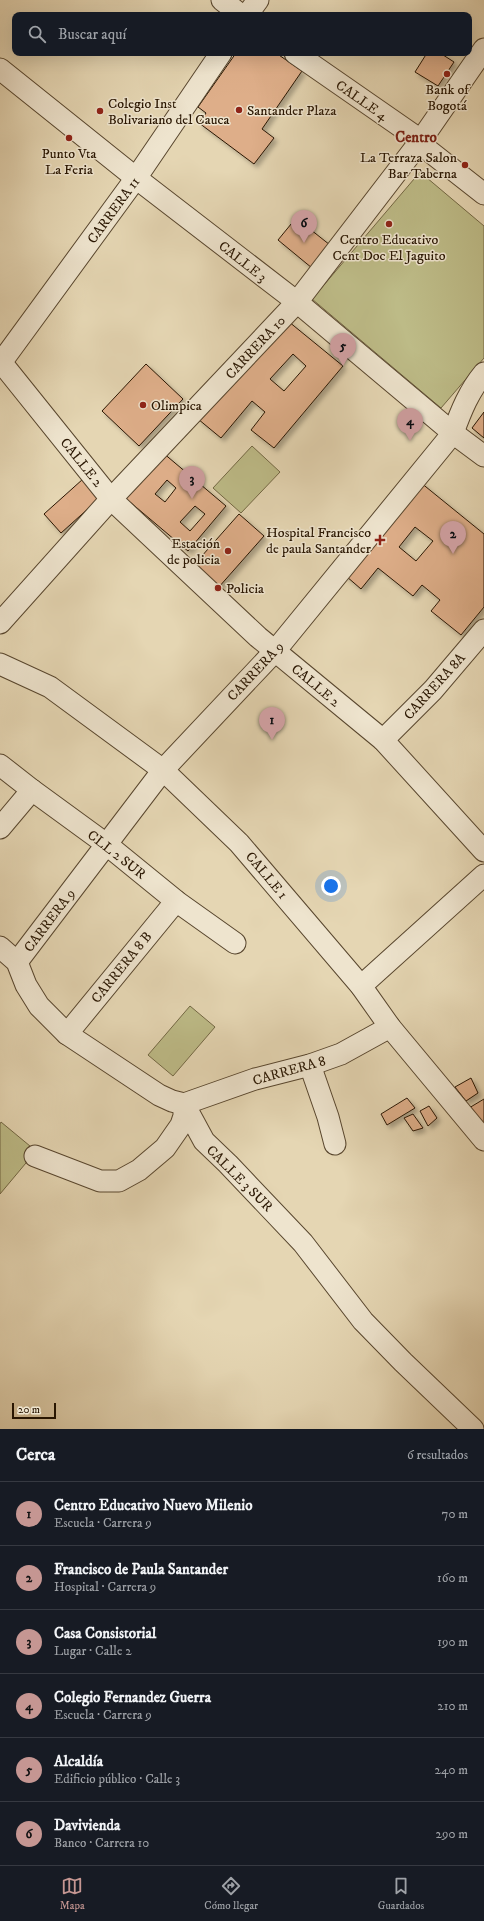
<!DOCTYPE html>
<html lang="es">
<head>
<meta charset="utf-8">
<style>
	:root { --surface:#171b24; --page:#242831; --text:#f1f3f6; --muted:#9ea1a6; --line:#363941; --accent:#c59692 }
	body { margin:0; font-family:"IM FELL DW Pica",serif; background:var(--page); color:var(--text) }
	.scale { position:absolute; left:12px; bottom:10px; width:44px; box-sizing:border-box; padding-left:4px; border:2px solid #291602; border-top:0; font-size:11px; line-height:14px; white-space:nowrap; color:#291602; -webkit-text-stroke:3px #eee4ce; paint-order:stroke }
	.you { position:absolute; left:331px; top:886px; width:14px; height:14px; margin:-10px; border:3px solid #fff; border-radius:50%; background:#1a73e8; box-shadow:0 0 0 6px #1a73e833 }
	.badge { display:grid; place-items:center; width:26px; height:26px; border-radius:50%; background:var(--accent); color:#111; font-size:13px; font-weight:700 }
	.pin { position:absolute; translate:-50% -33px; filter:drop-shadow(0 1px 2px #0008) }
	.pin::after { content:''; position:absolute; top:21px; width:14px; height:12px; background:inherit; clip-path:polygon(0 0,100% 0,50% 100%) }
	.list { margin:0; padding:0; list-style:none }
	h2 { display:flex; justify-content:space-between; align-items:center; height:52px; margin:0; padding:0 16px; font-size:17px }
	h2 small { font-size:13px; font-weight:400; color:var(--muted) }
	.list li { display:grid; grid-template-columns:26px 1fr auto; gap:12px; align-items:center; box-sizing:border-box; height:64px; padding:0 16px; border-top:1px solid var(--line) }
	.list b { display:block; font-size:15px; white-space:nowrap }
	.list p { margin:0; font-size:13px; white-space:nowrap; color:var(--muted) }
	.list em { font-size:13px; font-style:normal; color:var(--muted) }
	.icon { flex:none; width:22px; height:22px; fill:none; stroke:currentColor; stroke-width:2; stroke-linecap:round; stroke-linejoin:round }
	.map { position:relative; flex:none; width:484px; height:1429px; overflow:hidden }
	.search { position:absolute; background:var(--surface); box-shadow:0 4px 16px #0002; left:12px; right:12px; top:12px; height:44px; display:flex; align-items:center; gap:10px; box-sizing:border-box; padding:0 14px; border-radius:8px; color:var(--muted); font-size:15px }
	.sheet { height:436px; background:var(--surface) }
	nav { display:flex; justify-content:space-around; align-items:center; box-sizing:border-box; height:56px; border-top:1px solid var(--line); background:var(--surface); font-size:11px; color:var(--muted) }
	nav a { display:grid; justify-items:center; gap:2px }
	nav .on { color:var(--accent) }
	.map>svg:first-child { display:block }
</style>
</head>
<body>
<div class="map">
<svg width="484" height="1429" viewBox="0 0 484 1429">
	<defs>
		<filter id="shadow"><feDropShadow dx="3.5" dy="3.5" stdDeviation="2" flood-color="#0004"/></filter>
	</defs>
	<rect width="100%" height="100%" fill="#e5d6b3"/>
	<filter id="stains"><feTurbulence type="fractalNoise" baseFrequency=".005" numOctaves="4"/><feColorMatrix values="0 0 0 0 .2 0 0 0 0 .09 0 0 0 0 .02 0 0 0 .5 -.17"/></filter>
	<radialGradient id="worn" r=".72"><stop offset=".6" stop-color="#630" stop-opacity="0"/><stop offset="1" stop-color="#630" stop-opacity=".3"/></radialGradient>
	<g fill="#bdbb87" stroke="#736844">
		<path d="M420,172l64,54v132l-43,50 -129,-109z"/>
		<path d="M252,446l28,26 -39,41 -28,-25z"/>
		<path d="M190,1006l25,21 -42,49 -25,-21z"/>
		<path d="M1,1122l35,29 -36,43v-70z"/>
	</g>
	<g fill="#deae89" stroke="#291602" fill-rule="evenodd" filter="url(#shadow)">
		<path d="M236,53h40l26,18 -40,58 12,9 -20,26 -55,-41 7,-10 -8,-6z"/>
		<path d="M427,53h13l14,9 -16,24 -23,-14z"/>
		<path d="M296,218l34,27 -18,23 -34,-28z"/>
		<path d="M283,317l60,49 -69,82 -23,-18 14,-18 -13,-11 -31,37 -23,-19zM293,354l13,12 -22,25 -14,-12z"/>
		<path d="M146,364l37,35 -44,47 -37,-35z"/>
		<path d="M484,412v26l-12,-10z"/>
		<path d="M162,452l64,54 -38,45 -64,-54zM167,480l9,8 -11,14 -10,-8zM195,506l10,8 -15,17 -10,-9z"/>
		<path d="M415,478l69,56v73l-23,28 -30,-24 9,-11 -18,-15 -9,11 -35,-28 -17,21 -22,-19zM415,527l18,14 -17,20 -17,-14z"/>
		<path d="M83,479l17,19 -39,35 -17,-19z"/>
		<path d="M239,514l25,22 -46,52 -25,-22z"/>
		<path d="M471,1078l7,15 -12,8 -11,-14z"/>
		<path d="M407,1098l8,10 -28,17 -6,-11z"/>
		<path d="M484,1099v26l-15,-17z"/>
		<path d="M429,1106l8,12 -9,8 -8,-15z"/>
		<path d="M413,1114l10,14 -10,3 -9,-13z"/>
	</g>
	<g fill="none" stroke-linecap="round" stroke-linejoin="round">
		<defs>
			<g id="minor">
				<path d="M222,0l19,15"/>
				<path d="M247,15l11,-15"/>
				<path d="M295,53l121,84 3,6 65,51"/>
				<path d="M0,69l136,109 161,124 156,131 31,23"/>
				<path d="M1,362l110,137 147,138 125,103 101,111"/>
				<path d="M0,364l136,-186 85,-125"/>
				<path d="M0,623l111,-124 186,-197 122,-159 65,-94"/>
				<path d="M0,664l50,23 113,83 76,73 122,143 29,41 94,113"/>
				<path d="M383,740l50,-50 51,-60"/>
				<path d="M0,765l32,25 74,54 70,57 59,42"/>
				<path d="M0,828l32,-38"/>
				<path d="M0,947l17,15 9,23 13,21 28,28 92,61 13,6 12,3 20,37 24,23 75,79 60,78 40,41 70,67"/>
				<path d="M17,962l146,-192 112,-119 178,-218c8,-22 16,-42 31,-60"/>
				<path d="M361,986l123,-111"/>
				<path d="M67,1034l109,-133"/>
				<path d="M310,1065l18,52 7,27"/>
				<path d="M35,1156l65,25h19l20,-11 26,-22 16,-23 3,-9v-12l71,-25 55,-14 31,-11 49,-27"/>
			</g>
		</defs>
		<use href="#minor" stroke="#58462e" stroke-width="23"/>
		<use href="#minor" stroke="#eee4ce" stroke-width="21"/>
	</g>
	<g fill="#8f2418" stroke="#eee4ce" stroke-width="1.5">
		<circle cx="447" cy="74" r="4"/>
		<circle cx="239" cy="110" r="4"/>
		<circle cx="100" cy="111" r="4"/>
		<circle cx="69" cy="138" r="4"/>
		<circle cx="465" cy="165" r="4"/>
		<circle cx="389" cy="224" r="4"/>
		<circle cx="143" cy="405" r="4"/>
		<path d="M378 534h4v4h4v4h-4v4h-4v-4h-4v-4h4z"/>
		<circle cx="228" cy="551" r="4"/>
		<circle cx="218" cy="588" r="4"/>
	</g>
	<g text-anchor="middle" stroke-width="3" stroke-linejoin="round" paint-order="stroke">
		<g font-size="14" fill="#291602" stroke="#eee4ce" text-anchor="start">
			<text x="447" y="94" text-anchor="middle">Bank of<tspan x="447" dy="16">Bogotá</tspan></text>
			<text x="108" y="108">Colegio Inst<tspan x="108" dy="16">Bolivariano del Cauca</tspan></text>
			<text x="247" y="115">Santander Plaza</text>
			<text x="69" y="158" text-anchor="middle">Punto Vta<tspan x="69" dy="16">La Feria</tspan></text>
			<text x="457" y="162" text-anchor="end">La Terraza Salon<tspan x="457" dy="16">Bar Taberna</tspan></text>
			<text x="389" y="244" text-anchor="middle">Centro Educativo<tspan x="389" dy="16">Cent Doc El Jaguito</tspan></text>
			<text x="151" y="410">Olimpica</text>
			<text x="371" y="537" text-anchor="end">Hospital Francisco<tspan x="371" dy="16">de paula Santander</tspan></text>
			<text x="220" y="548" text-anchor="end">Estación<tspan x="220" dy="16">de policia</tspan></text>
			<text x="226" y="593">Policia</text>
		</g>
		<g font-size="14" fill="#291602" stroke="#eee4ce">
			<text transform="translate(362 100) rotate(35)" y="5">CALLE 4</text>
			<text transform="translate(113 210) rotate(-54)" y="5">CARRERA 11</text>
			<text transform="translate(243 261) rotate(38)" y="5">CALLE 3</text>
			<text transform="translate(255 347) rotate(-47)" y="5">CARRERA 10</text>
			<text transform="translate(82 462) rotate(51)" y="5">CALLE 2</text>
			<text transform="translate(255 671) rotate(-47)" y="5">CARRERA 9</text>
			<text transform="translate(316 685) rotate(40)" y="5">CALLE 2</text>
			<text transform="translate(434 686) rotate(-48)" y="5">CARRERA 8A</text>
			<text transform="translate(117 854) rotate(38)" y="5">CLL 2 SUR</text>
			<text transform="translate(267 875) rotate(50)" y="5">CALLE 1</text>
			<text transform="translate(49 920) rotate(-53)" y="5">CARRERA 9</text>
			<text transform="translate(121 967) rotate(-51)" y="5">CARRERA 8 B</text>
			<text transform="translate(289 1070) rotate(-16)" y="5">CARRERA 8</text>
			<text transform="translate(240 1178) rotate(45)" y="5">CALLE 3 SUR</text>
		</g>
		<g font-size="15" font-weight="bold" fill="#7a1f14" stroke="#eee4ce">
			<text x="416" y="142">Centro</text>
		</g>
	</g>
	<rect width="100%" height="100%" filter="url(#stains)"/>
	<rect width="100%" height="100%" fill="url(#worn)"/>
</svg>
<div class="scale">20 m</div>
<div class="you"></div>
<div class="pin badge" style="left:272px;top:740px">1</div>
<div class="pin badge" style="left:453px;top:554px">2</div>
<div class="pin badge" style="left:192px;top:499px">3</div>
<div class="pin badge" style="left:410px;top:441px">4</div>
<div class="pin badge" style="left:343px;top:366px">5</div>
<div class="pin badge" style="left:304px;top:243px">6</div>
<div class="search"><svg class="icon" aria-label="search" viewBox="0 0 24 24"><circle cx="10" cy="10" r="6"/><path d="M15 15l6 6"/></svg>Buscar aquí</div>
</div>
<section class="sheet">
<h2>Cerca<small>6 resultados</small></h2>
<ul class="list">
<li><span class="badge">1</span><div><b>Centro Educativo Nuevo Milenio</b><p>Escuela · Carrera 9</p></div><em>70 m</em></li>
<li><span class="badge">2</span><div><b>Francisco de Paula Santander</b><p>Hospital · Carrera 9</p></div><em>160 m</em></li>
<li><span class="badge">3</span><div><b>Casa Consistorial</b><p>Lugar · Calle 2</p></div><em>190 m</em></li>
<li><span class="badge">4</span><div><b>Colegio Fernandez Guerra</b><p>Escuela · Carrera 9</p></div><em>210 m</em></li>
<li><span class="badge">5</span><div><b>Alcaldía</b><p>Edificio público · Calle 3</p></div><em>240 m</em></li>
<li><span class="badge">6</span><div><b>Davivienda</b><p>Banco · Carrera 10</p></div><em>290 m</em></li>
</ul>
</section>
<nav>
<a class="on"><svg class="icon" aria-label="map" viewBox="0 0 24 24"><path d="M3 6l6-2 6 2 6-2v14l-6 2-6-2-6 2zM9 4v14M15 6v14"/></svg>Mapa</a>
<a><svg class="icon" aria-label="directions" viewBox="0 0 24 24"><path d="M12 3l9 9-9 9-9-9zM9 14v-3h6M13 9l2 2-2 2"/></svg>Cómo llegar</a>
<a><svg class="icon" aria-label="saved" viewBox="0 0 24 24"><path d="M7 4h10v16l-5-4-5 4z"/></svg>Guardados</a>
</nav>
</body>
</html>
